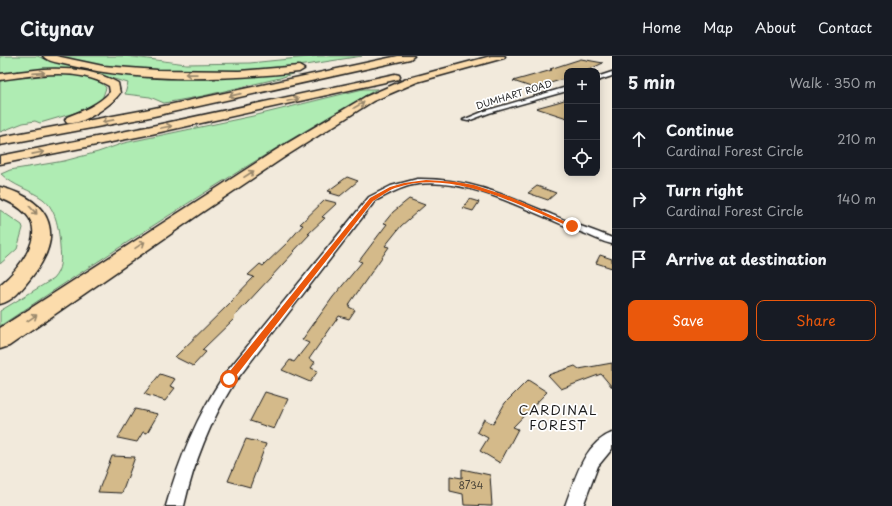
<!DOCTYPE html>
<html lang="en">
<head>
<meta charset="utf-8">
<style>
	:root { --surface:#171b24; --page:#20242c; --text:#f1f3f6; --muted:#9ea1a6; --line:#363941; --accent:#ea580c }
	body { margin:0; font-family:"Playpen Sans",sans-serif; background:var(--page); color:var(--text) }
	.controls { position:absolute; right:12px; top:12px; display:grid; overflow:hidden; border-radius:8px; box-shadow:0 2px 10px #0003 }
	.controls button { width:36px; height:36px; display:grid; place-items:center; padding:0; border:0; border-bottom:1px solid var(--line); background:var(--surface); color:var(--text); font:20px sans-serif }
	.stop { position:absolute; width:12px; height:12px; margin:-9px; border:3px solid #ea580c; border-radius:50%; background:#fff }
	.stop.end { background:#ea580c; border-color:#fff; box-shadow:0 1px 4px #0008 }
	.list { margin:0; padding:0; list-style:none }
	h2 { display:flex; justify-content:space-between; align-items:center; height:52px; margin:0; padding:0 16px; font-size:17px }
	h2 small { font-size:13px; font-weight:400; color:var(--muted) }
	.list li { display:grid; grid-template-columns:26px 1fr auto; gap:12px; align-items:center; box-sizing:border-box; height:60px; padding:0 16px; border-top:1px solid var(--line) }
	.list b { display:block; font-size:15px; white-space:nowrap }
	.list p { margin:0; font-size:13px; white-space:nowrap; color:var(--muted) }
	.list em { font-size:13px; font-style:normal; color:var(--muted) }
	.actions { display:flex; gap:8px; padding:12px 16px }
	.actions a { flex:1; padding:9px 0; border:1px solid var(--accent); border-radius:8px; text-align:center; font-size:14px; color:var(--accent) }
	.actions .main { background:var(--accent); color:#fff }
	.icon { flex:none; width:22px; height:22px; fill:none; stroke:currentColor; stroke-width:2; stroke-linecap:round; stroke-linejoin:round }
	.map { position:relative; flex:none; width:612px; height:450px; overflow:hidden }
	header { display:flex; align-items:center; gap:24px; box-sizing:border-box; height:56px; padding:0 20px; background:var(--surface); border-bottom:1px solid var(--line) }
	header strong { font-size:19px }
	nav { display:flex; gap:22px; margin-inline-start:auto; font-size:14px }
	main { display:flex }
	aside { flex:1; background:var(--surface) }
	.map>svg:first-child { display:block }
</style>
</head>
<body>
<header>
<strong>Citynav</strong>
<nav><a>Home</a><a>Map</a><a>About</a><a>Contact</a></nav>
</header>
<main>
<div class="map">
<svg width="612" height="450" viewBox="0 0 612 450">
	<rect width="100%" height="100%" fill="#f2eadc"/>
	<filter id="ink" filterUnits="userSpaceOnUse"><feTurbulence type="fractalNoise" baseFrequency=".025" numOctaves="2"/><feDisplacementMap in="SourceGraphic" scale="8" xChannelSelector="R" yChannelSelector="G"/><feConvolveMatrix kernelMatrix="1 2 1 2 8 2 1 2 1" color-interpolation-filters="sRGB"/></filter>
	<g filter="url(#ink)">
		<g fill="#afecb3" stroke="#668468">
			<path d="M0,0h37l18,6 71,11 172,-1 -18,6 -77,18 -39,7 -14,-6 -25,-3 3,-11 -42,-12 -38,-2 -48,4z"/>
			<path d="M55,0h71l60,8 64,-1 68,-7h44l-57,9 -58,6 -65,1 -79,-5z"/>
			<path d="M59,17c13,1 39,2 47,15l-4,11 -3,3 -18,9 -41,12 -5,-2 -12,2 -23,9v-54z"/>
			<path d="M363,33h14c-129,73 -253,155 -377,237v-15l53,-32c9,-10 8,-20 7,-32 -1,-16 -3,-37 -17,-48 -14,-10 -28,-12 -42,-25l9,-4 54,-9 34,-9 26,-9 129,-27z"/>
			<path d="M0,154l22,15 1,3 -6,21 -17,15z"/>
		</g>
		<g fill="#d4ba8a" stroke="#1c1c1c">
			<path d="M581,3l22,4 -17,8h-19v7l-33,10 -21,-7 39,-11 -2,-1z"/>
			<path d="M567,43v19l-31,-10 22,-6z"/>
			<path d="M347,121l11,4 -18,15 -10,-3 2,-1 -4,-1z"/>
			<path d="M537,130l19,7 -8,7 -20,-7z"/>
			<path d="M409,143l16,6 -24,21 -16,20 4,1 -39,56 -1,4 6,3 -6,9 -10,-3 -30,43 6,3 -4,6 7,3 -8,11 -28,-12 8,-10 4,2 15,-19 -7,-3 31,-43 29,-35 -3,-1 28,-37 -3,-1 9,-11z"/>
			<path d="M469,143l10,3 -6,9 -10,-3z"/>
			<path d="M325,144l12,3 -15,14 3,1 -17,16h2l-16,17h1l-61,66 1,1 -33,32 4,2 -13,14 -18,-9 56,-55h-1l24,-25 -6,-2 12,-11 3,2 25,-24 15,-17 -3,-1z"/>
			<path d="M600,199l12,4v9l-16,-5z"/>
			<path d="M612,307v24l-11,-13 -40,15 -13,-14 27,-9 4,3z"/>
			<path d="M160,318l15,5 -5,7 5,2 -10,13 -21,-7z"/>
			<path d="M528,324l19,12 -34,35 5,2 -18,34 -20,-12 8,-13 -11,-6 7,-13 9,5 12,-21z"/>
			<path d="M265,336l23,7 -14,30 -24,-8z"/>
			<path d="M135,353l23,5 -11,19 -4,-1 -6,10 -19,-4z"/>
			<path d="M246,383l20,5 -16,43 -22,-6z"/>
			<path d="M112,400l23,1 -13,36 -24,-1z"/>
			<path d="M462,413l28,6 2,31 -28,-1 -1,-11 -13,-3v-15l12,2z"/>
		</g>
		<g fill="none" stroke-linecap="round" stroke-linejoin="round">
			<defs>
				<g id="minor">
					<path d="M612,16v4l-15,5v-4z"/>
					<path d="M567,31v4l-78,22 -21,8 -5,-1 22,-9z"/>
					<path d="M417,123c52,-1 90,17 138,37 18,8 38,14 57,22v6c-9,-2 -17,-6 -26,-10 -52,-19 -112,-56 -168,-50 -16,2 -29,10 -43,17l-141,182c-24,39 -40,79 -50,123h-18c13,-47 31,-90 58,-131l145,-178 22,-11z"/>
					<path d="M612,377v16l-14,17 -15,40h-18c10,-26 18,-62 47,-73z"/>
				</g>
				<g id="motorway">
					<path d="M43,0h13l47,10 54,4 82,1 60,-5 5,3 -5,3c-75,8 -157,11 -231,-7 -8,-2 -20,-3 -25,-9z"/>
					<path d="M398,0h16l-4,3 -265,59 -145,27v-8l145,-27z"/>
					<path d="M491,0h14l-1,2 -87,24 -44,19 -87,55 -85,57 -192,133 -9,3v-21l276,-178 89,-53 44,-19z"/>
					<path d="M43,13c26,-1 51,0 75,14l2,10c-8,12 -39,33 -53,30l-2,-3 2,-3c15,-6 31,-12 43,-25l-1,-6c-32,-19 -74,-11 -109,-6v-6z"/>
					<path d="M395,18l4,1 1,2 -1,2 -252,56 -147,29v-8l147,-29z"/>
					<path d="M0,131c54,14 65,50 30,92 -8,10 -17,22 -30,25v-19c17,-14 47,-49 26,-71 -7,-8 -16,-12 -26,-16z"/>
				</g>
			</defs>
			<use href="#minor" stroke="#1c1c1c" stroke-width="3"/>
			<use href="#motorway" stroke="#1c1c1c" stroke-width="3"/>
			<use href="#minor" fill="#fff" fill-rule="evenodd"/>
			<use href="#motorway" fill="#fcdcac" fill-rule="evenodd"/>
		</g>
		<defs><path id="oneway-shaft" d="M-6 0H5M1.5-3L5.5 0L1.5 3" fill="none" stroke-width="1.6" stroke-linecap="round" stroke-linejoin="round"/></defs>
		<g stroke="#97866b">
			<use href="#oneway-shaft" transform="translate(39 17) rotate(-4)"/>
			<use href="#oneway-shaft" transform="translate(191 18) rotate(-179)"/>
			<use href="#oneway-shaft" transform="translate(235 39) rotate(167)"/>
			<use href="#oneway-shaft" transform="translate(293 44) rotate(-12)"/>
			<use href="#oneway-shaft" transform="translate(359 49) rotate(-30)"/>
			<use href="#oneway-shaft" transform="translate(108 65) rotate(169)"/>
			<use href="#oneway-shaft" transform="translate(166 71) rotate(-12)"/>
			<use href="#oneway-shaft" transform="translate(38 97) rotate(-11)"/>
			<use href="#oneway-shaft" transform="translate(249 118) rotate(-33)"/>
			<use href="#oneway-shaft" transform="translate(33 154) rotate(47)"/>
			<use href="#oneway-shaft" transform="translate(140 189) rotate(-34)"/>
			<use href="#oneway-shaft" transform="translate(32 262) rotate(-34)"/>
		</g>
	</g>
	<path fill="#ea580c" d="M426,124l30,2 18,3 36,12 65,29 -5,1c-51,-22 -119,-59 -175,-39 -8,3 -15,9 -22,13l-141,180h-6v-5l144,-178 20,-11 14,-4z"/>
	<g text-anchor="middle" stroke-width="3.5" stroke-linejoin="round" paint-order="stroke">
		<g font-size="9" fill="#1c1c1c" stroke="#fff">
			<text transform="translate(514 39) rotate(-17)" y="3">DUMHART ROAD</text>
		</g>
		<g font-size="10" fill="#4a4438">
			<text x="471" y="433">8734</text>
		</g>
		<g font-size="13" letter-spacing="1" fill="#1c1c1c" stroke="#fff">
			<text x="558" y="359">CARDINAL<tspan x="558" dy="15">FOREST</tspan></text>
		</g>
	</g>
</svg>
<div class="controls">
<button>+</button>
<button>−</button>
<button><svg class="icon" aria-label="locate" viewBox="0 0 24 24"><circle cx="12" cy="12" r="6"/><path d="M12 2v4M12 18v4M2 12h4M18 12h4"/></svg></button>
</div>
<div class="stop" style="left:229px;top:323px"></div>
<div class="stop end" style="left:572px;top:170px"></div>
</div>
<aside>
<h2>5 min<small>Walk · 350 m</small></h2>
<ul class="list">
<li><svg class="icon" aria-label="ahead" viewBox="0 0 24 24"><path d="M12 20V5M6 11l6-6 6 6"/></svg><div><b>Continue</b><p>Cardinal Forest Circle</p></div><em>210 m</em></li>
<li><svg class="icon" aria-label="right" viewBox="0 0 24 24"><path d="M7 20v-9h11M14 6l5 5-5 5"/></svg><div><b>Turn right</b><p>Cardinal Forest Circle</p></div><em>140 m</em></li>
<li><svg class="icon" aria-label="arrive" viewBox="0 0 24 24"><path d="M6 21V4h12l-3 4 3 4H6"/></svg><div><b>Arrive at destination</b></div></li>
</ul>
<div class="actions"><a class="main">Save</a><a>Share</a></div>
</aside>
</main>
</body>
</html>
